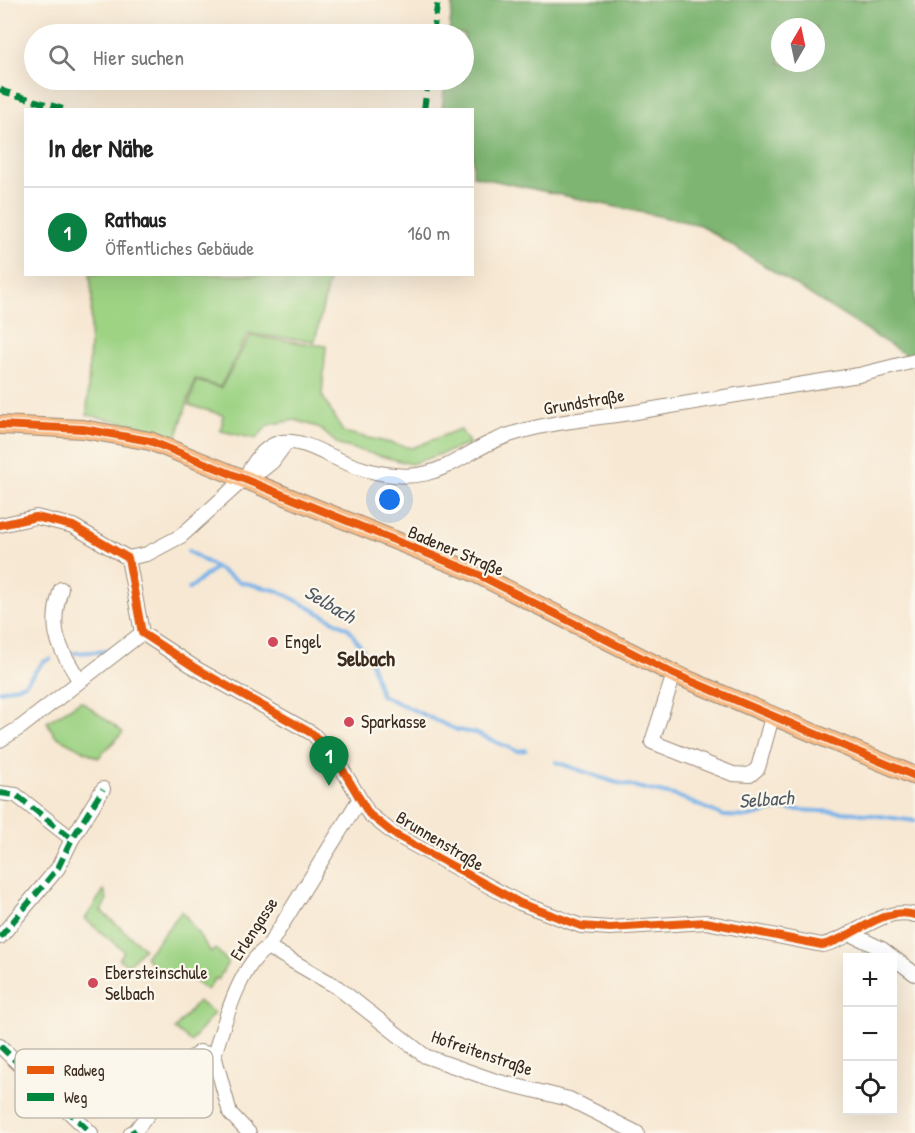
<!DOCTYPE html>
<html lang="de">
<head>
<meta charset="utf-8">
<style>
	:root { --surface:#fff; --page:#f2f2f2; --text:#222; --muted:#767676; --line:#e0e0e0; --accent:#0b8043 }
	body { margin:0; font-family:"Patrick Hand",sans-serif; background:var(--page); color:var(--text) }
	.controls { position:absolute; right:18px; bottom:18px; display:grid; overflow:hidden; border-radius:0px; box-shadow:0 6px 24px #0002 }
	.controls button { width:54px; height:54px; display:grid; place-items:center; padding:0; border:0; border-bottom:2px solid var(--line); background:var(--surface); color:var(--text); font:30px sans-serif }
	.compass { position:absolute; left:771px; top:18px; width:54px; height:54px; border-radius:50%; background:var(--surface); box-shadow:0 6px 24px #0002; rotate:9deg }
	.you { position:absolute; left:390px; top:500px; width:21px; height:21px; margin:-15px; border:4px solid #fff; border-radius:50%; background:#1a73e8; box-shadow:0 0 0 9px #1a73e833 }
	.badge { display:grid; place-items:center; width:39px; height:39px; border-radius:50%; background:var(--accent); color:#fff; font-size:20px; font-weight:700 }
	.pin { position:absolute; translate:-50% -50px; filter:drop-shadow(0 2px 3px #0008) }
	.pin::after { content:''; position:absolute; top:32px; width:21px; height:18px; background:inherit; clip-path:polygon(0 0,100% 0,50% 100%) }
	.list { margin:0; padding:0; list-style:none }
	h2 { display:flex; justify-content:space-between; align-items:center; height:78px; margin:0; padding:0 24px; font-size:26px }
	h2 small { font-size:20px; font-weight:400; color:var(--muted) }
	.list li { display:grid; grid-template-columns:39px 1fr auto; gap:18px; align-items:center; box-sizing:border-box; height:90px; padding:0 24px; border-top:2px solid var(--line) }
	.list b { display:block; font-size:22px; white-space:nowrap }
	.list p { margin:0; font-size:20px; white-space:nowrap; color:var(--muted) }
	.list em { font-size:20px; font-style:normal; color:var(--muted) }
	.icon { flex:none; width:33px; height:33px; fill:none; stroke:currentColor; stroke-width:2; stroke-linecap:round; stroke-linejoin:round }
	.map { position:relative; flex:none; width:915px; height:1133px; overflow:hidden }
	.search { position:absolute; background:var(--surface); box-shadow:0 6px 24px #0002; left:24px; top:24px; width:450px; height:66px; display:flex; align-items:center; gap:15px; box-sizing:border-box; padding:0 21px; border-radius:33px; color:var(--muted); font-size:22px }
	.panel { position:absolute; background:var(--surface); box-shadow:0 6px 24px #0002; left:24px; top:108px; width:450px; height:168px; border-radius:0px }
	.map>svg:first-child { display:block }
</style>
</head>
<body>
<div class="map">
<svg width="915" height="1133" viewBox="0 0 915 1133">
	<rect width="100%" height="100%" fill="#fbf7ec"/>
	<filter id="ink" filterUnits="userSpaceOnUse"><feTurbulence type="fractalNoise" baseFrequency=".0167" numOctaves="2"/><feDisplacementMap in="SourceGraphic" scale="12" xChannelSelector="R" yChannelSelector="G"/><feConvolveMatrix kernelMatrix="1 2 1 2 8 2 1 2 1" color-interpolation-filters="sRGB"/></filter>
	<filter id="wash" filterUnits="userSpaceOnUse"><feTurbulence type="fractalNoise" baseFrequency=".008" numOctaves="4" result="noise"/><feDisplacementMap in="SourceGraphic" scale="24" xChannelSelector="R" yChannelSelector="G"/><feGaussianBlur stdDeviation="1.35" result="paint"/><feColorMatrix in="noise" values="0 0 0 0 0 0 0 0 0 0 0 0 0 0 0 0 0 1.4 0 .05"/><feComposite in="paint" operator="in"/></filter>
	<g filter="url(#wash)">
		<rect width="100%" height="100%" fill="#f7e8d3"/>
		<g fill="#9ed384" stroke="#6c7e51" stroke-width="1.5">
			<path d="M90,275v-1l240,1 -15,66 -67,-7 -28,53 -25,-8 -19,60 -39,-14 -50,-10 5,-121z"/>
			<path d="M250,336l76,10 -4,49 21,37 69,16 48,-19 10,15 -59,20 -72,-19 -21,-18 -23,-7 -27,5 -12,14 -35,-8 2,-16 -34,-10 7,-24 25,7z"/>
			<path d="M81,701l42,31 -25,26 -43,-22 -8,-14z"/>
			<path d="M104,890l3,9 -6,12 43,37 -16,17 -9,-6 5,-8 -39,-32z"/>
			<path d="M182,911l29,41 5,-3 12,13 -10,18 -3,-2 -8,12 -21,-14 -23,-2 -18,-17z"/>
			<path d="M198,1001l16,12 -23,29 -16,-13z"/>
		</g>
		<path fill="#7eb572" stroke="#5c7048" stroke-width="1.5" fill-rule="evenodd" d="M453,0h462v361l-215,-136 -227,-49 -1,-66h-30l3,-30h19v-46h-15zM780,27h36v36h-36z"/>
		<g fill="none" stroke-linecap="round" stroke-linejoin="round">
			<g stroke="#77b2e8" stroke-width="4">
				<path d="M188,551l52,31 39,9 70,38 22,33 10,33 76,35 18,3 42,18 9,-1"/>
				<path d="M189,589l26,-21"/>
				<path d="M74,653l38,-2"/>
				<path d="M0,691l25,-7 18,-22 7,-3"/>
				<path d="M556,762l58,20 63,14 47,20 24,1 32,-8 77,4 58,8"/>
			</g>
		</g>
	</g>
	<g filter="url(#ink)">
		<g fill="none" stroke-linecap="round" stroke-linejoin="round">
			<defs>
				<g id="minor">
					<path d="M245,478c35,-69 70,-21 122,-8 77,21 89,-21 152,-38 38,-11 78,-14 117,-20 74,-13 149,-25 223,-37l56,-14"/>
					<path d="M0,525l36,-8 37,9 55,32 14,75 55,36 116,65 25,28 31,52 25,20 126,69 61,23 29,2 96,-6 116,23c32,-6 60,-40 93,-30"/>
					<path d="M128,558l19,-4 34,-18 64,-58 17,-8 10,-8 14,-19"/>
					<path d="M61,589c-13,41 -3,56 18,91"/>
					<path d="M674,674l-22,68 81,32 17,1 8,-7 14,-51"/>
					<path d="M0,740l21,-13 121,-94"/>
					<path d="M0,793l16,2 56,44"/>
					<path d="M853,935l29,14 33,25"/>
					<path d="M0,937l58,-69 14,-29 31,-50"/>
					<path d="M268,947l69,40 88,69 71,25 73,18 68,34"/>
					<path d="M0,1046l91,87"/>
					<path d="M214,1055c10,-31 26,-91 54,-108l91,-147"/>
					<path d="M214,1055l16,58 19,20"/>
					<path d="M131,1133l5,-3 54,-71 10,-7 14,3"/>
				</g>
				<path id="major" d="M0,425l83,4 67,12 323,131 201,102 241,102"/>
			</defs>
			<use href="#minor" stroke="#998978" stroke-width="16"/>
			<use href="#major" stroke="#998978" stroke-width="20"/>
			<use href="#minor" stroke="#fff" stroke-width="14"/>
			<use href="#major" stroke="#f8bd89" stroke-width="18"/>
			<g stroke="#00873e" stroke-width="6" stroke-dasharray="12 6" stroke-linecap="butt">
				<path d="M433,34l5,-34"/>
				<path d="M0,89l5,3 62,18"/>
				<path d="M424,110l4,-30"/>
				<path d="M0,793l16,2 56,44"/>
				<path d="M0,937l58,-69 14,-29 31,-50"/>
				<path d="M0,1046l91,87"/>
				<path d="M131,1133l5,-3"/>
			</g>
			<defs>
				<g id="cycleway">
					<path d="M0,425l83,4 67,12 323,131 201,102 241,102"/>
					<path d="M0,525l36,-8 37,9 55,32 14,75 55,36 116,65 25,28 31,52 25,20 126,69 61,23 29,2 96,-6 116,23c32,-6 60,-40 93,-30"/>
				</g>
			</defs>
			<use href="#cycleway" stroke="#fbf7ec" stroke-width="11"/>
			<use href="#cycleway" stroke="#e8590c" stroke-width="8"/>
		</g>
	</g>
	<g fill="#d1495b" stroke="#fbf7ec" stroke-width="2">
		<circle cx="273" cy="642" r="6"/>
		<circle cx="349" cy="722" r="6"/>
		<circle cx="93" cy="983" r="6"/>
	</g>
	<g text-anchor="middle" stroke-width="4.5" stroke-linejoin="round" paint-order="stroke">
		<g font-size="18" fill="#3b2a1e" stroke="#fbf7ec">
			<text transform="translate(584 402) rotate(-10)" y="6">Grundstraße</text>
			<text transform="translate(456 551) rotate(23)" y="6">Badener Straße</text>
			<text transform="translate(440 841) rotate(31)" y="6">Brunnenstraße</text>
			<text transform="translate(254 929) rotate(-57)" y="6">Erlengasse</text>
			<text transform="translate(482 1053) rotate(19)" y="6">Hofreitenstraße</text>
		</g>
		<g font-size="18" fill="#3b2a1e" stroke="#fbf7ec" text-anchor="start">
			<text x="285" y="648">Engel</text>
			<text x="361" y="728">Sparkasse</text>
			<text x="105" y="979">Ebersteinschule<tspan x="105" dy="21">Selbach</tspan></text>
		</g>
		<g font-size="20" font-style="italic" fill="#505a65" stroke="#fbf7ec">
			<text transform="translate(330 604) rotate(31)" y="7">Selbach</text>
			<text transform="translate(766 799) rotate(-4)" y="7">Selbach</text>
		</g>
		<g font-size="21" font-weight="bold" fill="#3b2a1e" stroke="#fbf7ec">
			<text x="366" y="666">Selbach</text>
		</g>
	</g>
	<rect x="15" y="1049" width="198" height="69" rx="9" fill="#fbf7ec" stroke="#c1baae" stroke-width="1.5"/>
	<rect x="27" y="1066" width="27" height="8" fill="#e8590c"/>
	<rect x="27" y="1093" width="27" height="8" fill="#00873e"/>
	<g font-size="16" fill="#3b2a1e">
		<text x="64" y="1076">Radweg</text>
		<text x="64" y="1103">Weg</text>
	</g>
</svg>
<div class="controls">
<button>+</button>
<button>−</button>
<button><svg class="icon" aria-label="locate" viewBox="0 0 24 24"><circle cx="12" cy="12" r="6"/><path d="M12 2v4M12 18v4M2 12h4M18 12h4"/></svg></button>
</div>
<svg class="compass" viewBox="-18 -18 36 36"><path d="M0-13l5 13h-10z" fill="#e53935"/><path d="M0 13l5-13h-10z" fill="#767676"/></svg>
<div class="you"></div>
<div class="pin badge" style="left:329px;top:786px">1</div>
<div class="search"><svg class="icon" aria-label="search" viewBox="0 0 24 24"><circle cx="10" cy="10" r="6"/><path d="M15 15l6 6"/></svg>Hier suchen</div>
<section class="panel">
<h2>In der Nähe<small></small></h2>
<ul class="list">
<li><span class="badge">1</span><div><b>Rathaus</b><p>Öffentliches Gebäude</p></div><em>160 m</em></li>
</ul>
</section>
</div>
</body>
</html>
